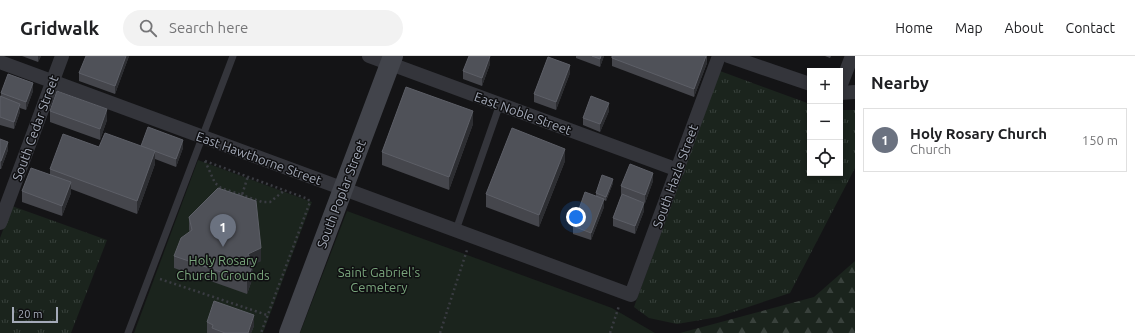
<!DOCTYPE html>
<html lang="en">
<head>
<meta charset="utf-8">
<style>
	:root { --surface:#fff; --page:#f2f2f2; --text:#202124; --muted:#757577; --line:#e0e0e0; --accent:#846524 }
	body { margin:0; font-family:Ubuntu,sans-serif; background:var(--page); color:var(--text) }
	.controls { position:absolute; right:12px; top:12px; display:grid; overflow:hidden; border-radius:0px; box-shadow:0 2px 6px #0003 }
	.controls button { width:36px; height:36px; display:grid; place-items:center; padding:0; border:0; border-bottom:1px solid var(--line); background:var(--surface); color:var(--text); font:20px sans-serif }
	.scale { position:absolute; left:12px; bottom:10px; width:46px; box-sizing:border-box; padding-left:4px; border:2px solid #a4aab8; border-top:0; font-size:11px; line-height:14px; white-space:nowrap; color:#a4aab8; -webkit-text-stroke:3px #0f0f11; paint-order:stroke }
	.you { position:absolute; left:576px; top:161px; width:14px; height:14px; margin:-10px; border:3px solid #fff; border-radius:50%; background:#1a73e8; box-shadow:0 0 0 6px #1a73e833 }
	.badge { display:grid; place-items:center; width:26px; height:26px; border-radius:50%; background:var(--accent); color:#fff; font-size:13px; font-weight:700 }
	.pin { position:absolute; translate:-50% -33px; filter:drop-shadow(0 1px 2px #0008) }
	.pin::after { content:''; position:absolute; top:21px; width:14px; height:12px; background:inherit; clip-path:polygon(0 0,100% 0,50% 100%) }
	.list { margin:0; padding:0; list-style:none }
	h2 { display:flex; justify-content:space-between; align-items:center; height:52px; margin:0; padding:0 16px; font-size:17px }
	h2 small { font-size:13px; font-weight:400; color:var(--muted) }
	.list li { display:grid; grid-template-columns:26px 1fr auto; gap:12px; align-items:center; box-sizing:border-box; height:64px; margin:0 8px 8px; padding:0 8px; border:1px solid var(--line); border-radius:0px }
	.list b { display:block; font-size:15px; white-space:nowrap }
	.list p { margin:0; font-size:13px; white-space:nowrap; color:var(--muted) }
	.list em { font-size:13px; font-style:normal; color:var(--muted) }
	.icon { flex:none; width:22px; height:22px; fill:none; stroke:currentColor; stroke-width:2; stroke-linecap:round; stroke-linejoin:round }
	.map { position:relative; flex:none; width:855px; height:277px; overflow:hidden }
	header { display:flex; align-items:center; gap:24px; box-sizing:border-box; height:56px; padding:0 20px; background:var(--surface); border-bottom:1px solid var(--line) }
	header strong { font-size:19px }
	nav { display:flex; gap:22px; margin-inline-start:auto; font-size:14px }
	.search { width:280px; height:36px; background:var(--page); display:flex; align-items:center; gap:10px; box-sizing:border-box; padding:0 14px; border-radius:22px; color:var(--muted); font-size:15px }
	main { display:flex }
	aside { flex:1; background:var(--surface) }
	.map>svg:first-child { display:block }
</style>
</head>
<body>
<header>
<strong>Gridwalk</strong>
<div class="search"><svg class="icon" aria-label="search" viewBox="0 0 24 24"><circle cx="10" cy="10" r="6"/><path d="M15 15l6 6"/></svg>Search here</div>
<nav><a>Home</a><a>Map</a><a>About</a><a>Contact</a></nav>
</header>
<main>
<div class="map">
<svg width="855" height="277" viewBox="0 0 855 277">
	<defs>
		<pattern id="grass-tufts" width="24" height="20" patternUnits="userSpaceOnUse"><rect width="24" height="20" fill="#1b241d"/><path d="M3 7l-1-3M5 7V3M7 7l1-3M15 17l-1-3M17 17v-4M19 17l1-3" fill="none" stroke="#39413c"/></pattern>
		<pattern id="forest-firs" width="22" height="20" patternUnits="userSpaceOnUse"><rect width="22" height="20" fill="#1b241d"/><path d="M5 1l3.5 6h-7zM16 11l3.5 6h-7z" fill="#39413c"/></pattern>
	</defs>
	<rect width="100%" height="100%" fill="#141416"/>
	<g fill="url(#grass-tufts)">
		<path d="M720,15l90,33v69h30v-63h15v58l-65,125 -72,24 -41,7 -28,-6 -15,-11z"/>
		<path d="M12,150l95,34 -36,93h-71v-95z"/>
	</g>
	<path fill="url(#forest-firs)" d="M855,205v72h-175l134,-36z"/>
	<g fill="#1b241d">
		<path d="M198,104l114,42 -49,131h-129z"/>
		<path d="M347,155l265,97 43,25h-355z"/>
	</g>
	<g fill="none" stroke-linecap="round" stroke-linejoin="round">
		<g stroke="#3a3c42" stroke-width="2.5" stroke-dasharray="2 3" stroke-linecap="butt">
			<path d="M205,105l103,38 2,3 -49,131"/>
			<path d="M205,105l10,22 6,5 21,7 6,-19"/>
			<path d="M241,140l1,-1 20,7h8l15,-12"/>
			<path d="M160,223l107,36"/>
			<path d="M440,277l27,-83"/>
			<path d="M610,277l9,-27"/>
		</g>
		<g stroke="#34353b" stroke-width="7">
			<path d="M456,174l44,-126"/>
			<path d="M128,277l105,-277"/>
		</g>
		<g stroke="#34353b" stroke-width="14">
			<path d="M369,0l309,114"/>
			<path d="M728,0l82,28"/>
			<path d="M0,6l631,233 88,-239"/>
			<path d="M840,31l12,-31"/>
			<path d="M840,37l15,-1"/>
			<path d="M0,167l62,-167"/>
		</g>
		<path stroke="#42444b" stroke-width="20" d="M289,277l104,-277"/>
	</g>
	<g fill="#45464c">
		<path d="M22,0h19l-3,6z"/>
		<path d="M129,0l-14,38 -36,-13v-8z"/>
		<path d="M576,0h28l-4,11 -24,-9z"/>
		<path d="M707,0v7l-13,34 -82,-31v-8z"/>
		<path d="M825,0h6l-1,2z"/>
		<path d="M490,8l-8,22 -19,-7v-8z"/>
		<path d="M570,17l-14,37 -22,-8v-8z"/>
		<path d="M33,35l-7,19 -6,-2v4l-6,17 -14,-4v-29l1,1v-4z"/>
		<path d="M50,55l57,9 -7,20 -50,-18z"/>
		<path d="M609,55l-9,21 -17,-7v-7z"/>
		<path d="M473,68l-24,66 -67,-25v-13z"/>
		<path d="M0,83l8,11 -7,19h-1z"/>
		<path d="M141,90l42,2 -7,19 -21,-8v5l-18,50 -66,-25v4l-9,23 -40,-14v-11l28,-16v-6l49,-22z"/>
		<path d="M565,105l-26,66 -53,-20v-13z"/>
		<path d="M653,125l-8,22 -6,-2 5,10 -9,23 -22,-8v-8l9,-24h-1v-8z"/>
		<path d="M613,127l-7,18 -2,-1v7l-13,33 -18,-6v-8l23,-30v-3z"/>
		<path d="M189,161l72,44 -8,3v13l-6,17 -73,-26v-12l16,-24 -1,-2z"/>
		<path d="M207,266l47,4 -3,7h-44z"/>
	</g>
	<g fill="#2d2e32">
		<path d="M38,0h3l-3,6z"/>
		<path d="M126,0h3l-14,38v-8z"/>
		<path d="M490,0v8l-8,22v-8z"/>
		<path d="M601,0h3l-4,11v-8z"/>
		<path d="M706,0l1,7 -13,34v-8z"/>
		<path d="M570,9v8l-14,37v-8z"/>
		<path d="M33,27v8l-7,19v-8z"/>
		<path d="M609,47v8l-9,21v-8z"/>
		<path d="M20,48v8l-6,17v-7z"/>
		<path d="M107,53v11l-7,20v-11z"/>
		<path d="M473,55v13l-24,66v-13z"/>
		<path d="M183,84v8l-7,19v-8z"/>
		<path d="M8,86v8l-7,19v-8z"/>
		<path d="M565,93v12l-26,66v-12z"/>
		<path d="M155,95v13l-18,50v-13z"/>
		<path d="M653,117v8l-8,22v-8z"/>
		<path d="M613,123v4l-7,18v-4z"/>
		<path d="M71,126v11l-9,23v-10z"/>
		<path d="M604,143v8l-13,33v-7z"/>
		<path d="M644,147v8l-9,23v-8z"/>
		<path d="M261,192v13l-13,6v-13z"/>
		<path d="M253,208v13l-6,17v-13z"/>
		<path d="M254,259v11l-3,7h-3z"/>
	</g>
	<g fill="#4f5158" stroke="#5d5f67">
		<path d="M86,0h40l-11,30 -36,-13z"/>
		<path d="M469,0h21l-8,22 -19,-7z"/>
		<path d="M592,0h9l-1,3z"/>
		<path d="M612,0h94l-12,33 -82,-31z"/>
		<path d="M548,1l22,8 -14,37 -22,-8z"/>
		<path d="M8,18l25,9 -7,19 -25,-9z"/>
		<path d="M406,31l67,24 -24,66 -67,-25z"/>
		<path d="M57,35l50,18 -7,20 -50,-18z"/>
		<path d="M0,40l20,8 -6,18 -14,-5z"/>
		<path d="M591,40l18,7 -9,21 -17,-6z"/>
		<path d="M148,71l35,13 -7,19 -35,-13z"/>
		<path d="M512,72l53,21 -26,66 -53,-21z"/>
		<path d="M105,77l50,18 -18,50 -87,-32 13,-35 36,13z"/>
		<path d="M0,83l8,3 -7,19h-1z"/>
		<path d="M630,108l23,9 -8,22 -24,-9z"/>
		<path d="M31,112l40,14 -9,24 -40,-15z"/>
		<path d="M602,119l11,4 -7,18 -10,-4z"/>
		<path d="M218,132l38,13 5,47 -13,6 5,10 -6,17 -73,-25 7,-18 11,-8 -3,-13z"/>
		<path d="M585,136l19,7 -13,34 -18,-7z"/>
		<path d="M622,138l22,9 -9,23 -22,-8z"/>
		<path d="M214,245l40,14 -6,18h-23l-13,-5 1,-3 -6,-3z"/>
	</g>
	<g text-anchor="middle" stroke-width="3" stroke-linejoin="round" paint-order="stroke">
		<g font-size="13" fill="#a4aab8" stroke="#0f0f11">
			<text transform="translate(523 57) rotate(20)" y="5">East Noble Street</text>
			<text transform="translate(35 72) rotate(-70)" y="5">South Cedar Street</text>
			<text transform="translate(259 102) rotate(20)" y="5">East Hawthorne Street</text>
			<text transform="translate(675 120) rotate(-70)" y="5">South Hazle Street</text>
			<text transform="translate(341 138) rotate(-69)" y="5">South Poplar Street</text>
		</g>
		<g font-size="13" fill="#79a57c" stroke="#0f0f11">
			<text x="223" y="209">Holy Rosary<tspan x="223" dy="15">Church Grounds</tspan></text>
			<text x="379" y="221">Saint Gabriel's<tspan x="379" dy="15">Cemetery</tspan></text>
		</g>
	</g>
</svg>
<div class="controls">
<button>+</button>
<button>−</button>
<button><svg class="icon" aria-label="locate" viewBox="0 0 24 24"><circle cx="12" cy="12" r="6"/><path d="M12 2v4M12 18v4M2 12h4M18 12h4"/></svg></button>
</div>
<div class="scale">20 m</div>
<div class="you"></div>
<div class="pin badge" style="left:223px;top:191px;background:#6b7280">1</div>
</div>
<aside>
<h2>Nearby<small></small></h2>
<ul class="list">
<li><span class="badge" style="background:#6b7280">1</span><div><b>Holy Rosary Church</b><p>Church</p></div><em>150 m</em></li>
</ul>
</aside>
</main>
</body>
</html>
